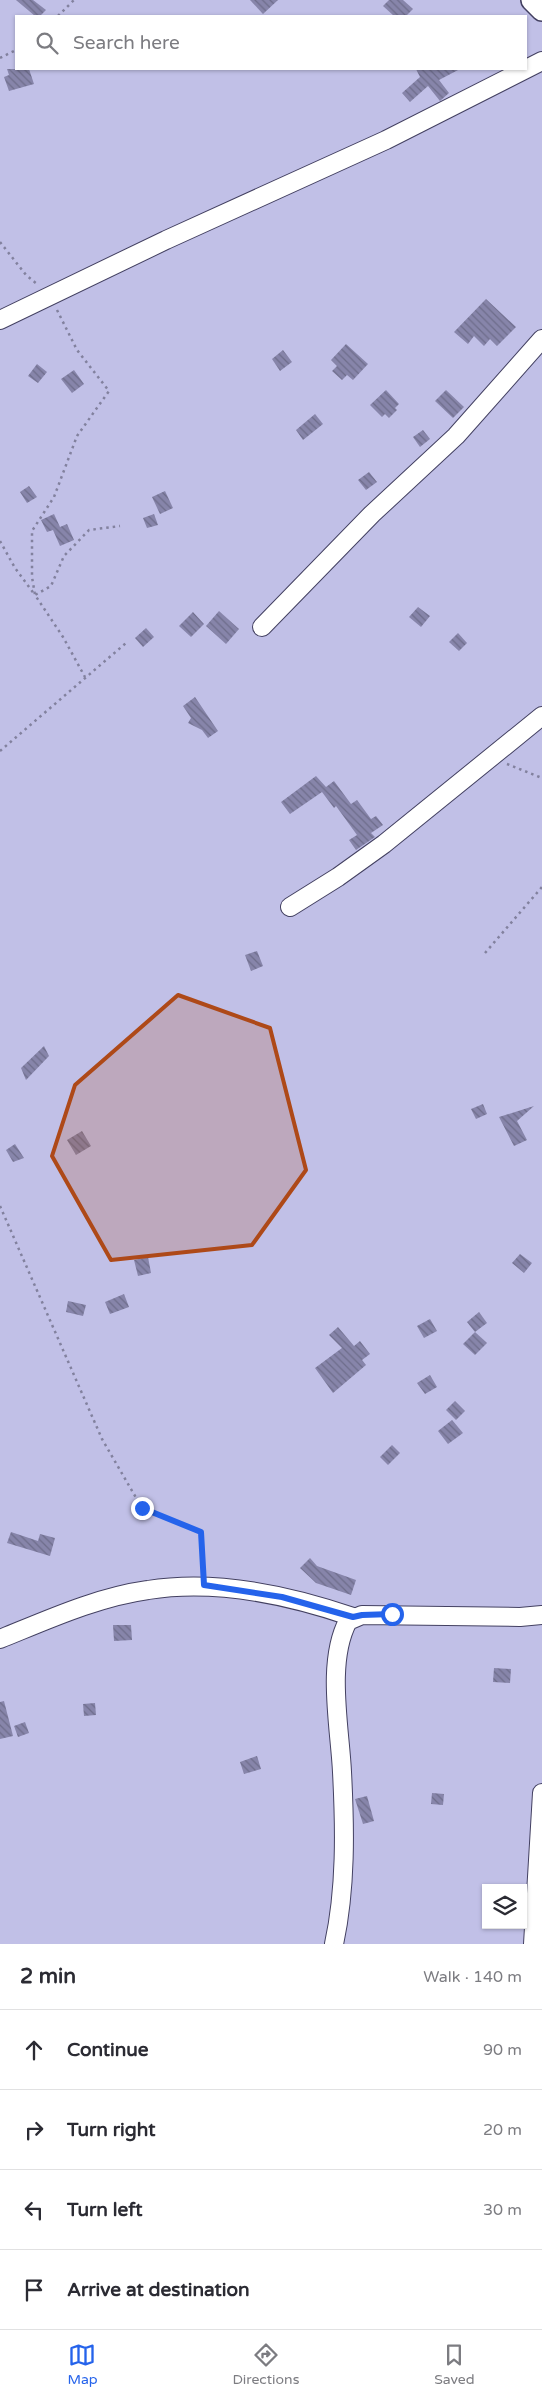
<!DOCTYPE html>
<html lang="en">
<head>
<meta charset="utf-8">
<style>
	:root { --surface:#fff; --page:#f2f2f3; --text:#2b2b33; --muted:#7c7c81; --line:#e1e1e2; --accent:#2563eb }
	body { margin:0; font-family:"Varela Round",sans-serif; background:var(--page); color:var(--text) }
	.controls { position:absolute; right:15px; bottom:15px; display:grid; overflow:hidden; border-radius:0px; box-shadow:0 1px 4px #0004 }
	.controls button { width:45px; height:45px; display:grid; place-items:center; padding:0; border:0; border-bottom:1px solid var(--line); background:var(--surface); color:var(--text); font:25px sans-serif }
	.stop { position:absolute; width:15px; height:15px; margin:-11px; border:4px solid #2563eb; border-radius:50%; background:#fff }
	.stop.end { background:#2563eb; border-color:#fff; box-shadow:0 1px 5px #0008 }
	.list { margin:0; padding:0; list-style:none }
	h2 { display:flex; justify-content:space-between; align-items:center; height:65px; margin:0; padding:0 20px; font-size:21px }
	h2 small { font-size:16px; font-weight:400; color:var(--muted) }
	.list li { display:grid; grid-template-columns:32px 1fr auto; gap:15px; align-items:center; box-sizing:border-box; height:80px; padding:0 20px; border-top:1px solid var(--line) }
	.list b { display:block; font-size:19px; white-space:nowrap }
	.list em { font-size:16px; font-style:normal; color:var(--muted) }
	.icon { flex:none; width:28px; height:28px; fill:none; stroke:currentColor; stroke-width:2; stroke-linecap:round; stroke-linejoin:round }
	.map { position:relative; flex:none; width:542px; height:1944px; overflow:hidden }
	.search { position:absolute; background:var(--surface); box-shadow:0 1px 4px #0004; left:15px; right:15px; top:15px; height:55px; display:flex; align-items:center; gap:12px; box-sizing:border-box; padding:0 18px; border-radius:0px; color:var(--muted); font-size:19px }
	.sheet { height:385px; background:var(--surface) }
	nav { display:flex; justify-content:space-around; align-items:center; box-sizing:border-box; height:70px; border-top:1px solid var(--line); background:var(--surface); font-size:14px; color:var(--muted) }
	nav a { display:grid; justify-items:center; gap:2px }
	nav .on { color:var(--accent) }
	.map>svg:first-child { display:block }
</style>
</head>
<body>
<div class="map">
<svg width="542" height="1944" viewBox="0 0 542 1944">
	<defs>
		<pattern id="building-back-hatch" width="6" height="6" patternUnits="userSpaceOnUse" patternTransform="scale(1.25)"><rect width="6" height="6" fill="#8785aa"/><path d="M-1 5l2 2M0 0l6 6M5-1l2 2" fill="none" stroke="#6e6d8b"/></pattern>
	</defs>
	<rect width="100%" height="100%" fill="#c1c0e7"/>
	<g fill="url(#building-back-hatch)">
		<path d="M16,0h17l13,10 -6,6h-5z"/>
		<path d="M250,0h28l-15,14z"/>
		<path d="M389,0h14l10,9 -7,7h-12l-11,-10z"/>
		<path d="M7,69h22l5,15 -25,7 -5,-14 5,-2z"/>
		<path d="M416,69h44l-21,11 10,13 -9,8 -12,-15 -18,16 -8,-9 18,-16z"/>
		<path d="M486,299l30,28 -19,19 -7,-7 -6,7 -10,-10 -6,8 -14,-12z"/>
		<path d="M346,344l22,20 -15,16 -6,-5 -5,5 -10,-9 5,-5 -6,-6z"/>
		<path d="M283,350l9,12 -12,9 -8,-12z"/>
		<path d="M37,364l10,8 -9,11 -10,-7z"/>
		<path d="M74,370l10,14 -12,9 -11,-14z"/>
		<path d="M386,390l13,14 -4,4 2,2 -8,8 -4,-4 -3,3 -12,-12z"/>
		<path d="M446,390l18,17 -11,11 -18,-17z"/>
		<path d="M315,414l8,10 -20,16 -7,-10z"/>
		<path d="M423,430l7,9 -10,8 -7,-10z"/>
		<path d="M369,472l8,10 -11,8 -8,-10z"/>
		<path d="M29,486l8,11 -10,6 -7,-11z"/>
		<path d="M165,491l8,17 -13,6 -8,-17z"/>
		<path d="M54,514l6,13 7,-3 7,16 -14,6 -7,-16 -6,2 -6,-12z"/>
		<path d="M154,514l4,11 -11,3 -4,-10z"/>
		<path d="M418,607l12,9 -9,11 -12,-10z"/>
		<path d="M219,611l20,18 -13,15 -20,-18z"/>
		<path d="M193,612l11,12 -13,13 -12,-11z"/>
		<path d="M146,628l8,9 -11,10 -8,-9z"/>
		<path d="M458,633l9,10 -8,8 -10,-9z"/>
		<path d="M195,697l23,34 -10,7 -6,-8 -14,-7 3,-5 -8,-12z"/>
		<path d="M316,776l10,11 8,-6 17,23 6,-4 14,19 5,-3 7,9 -12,8 4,4 -19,13 -7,-10 8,-5 -21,-29 -2,2 -12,-16 -32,22 -9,-12z"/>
		<path d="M257,951l6,15 -12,5 -6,-16z"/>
		<path d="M44,1046l5,10 -23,24 -5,-12z"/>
		<path d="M483,1104l4,10 -11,5 -5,-10z"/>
		<path d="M534,1106l-17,15 10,19 -13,6 -15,-29z"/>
		<path d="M82,1131l9,15 -15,9 -9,-15z"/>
		<path d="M15,1144l9,14 -11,4 -7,-12z"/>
		<path d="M520,1254l12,9 -8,10 -12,-10z"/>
		<path d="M148,1257l3,16 -13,3 -4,-16z"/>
		<path d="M124,1294l5,13 -19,7 -5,-12z"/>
		<path d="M68,1301l18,4 -3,11 -17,-4z"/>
		<path d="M479,1312l8,11 -12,9 -8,-10z"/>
		<path d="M430,1319l7,12 -13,7 -7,-12z"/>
		<path d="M338,1327l16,19 6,-5 10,13 -8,6 4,5 -33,28 -18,-25 27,-20 -13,-13z"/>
		<path d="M475,1332l12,11 -12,12 -12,-11z"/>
		<path d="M430,1375l7,12 -12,7 -8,-11z"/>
		<path d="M455,1401l10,10 -9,9 -10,-10z"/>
		<path d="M452,1420l11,13 -15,11 -10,-13z"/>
		<path d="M392,1445l8,8 -12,12 -8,-8z"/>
		<path d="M11,1532l27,9 2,-7 15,4 -5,18 -43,-13z"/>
		<path d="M310,1558l7,8 39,14 -5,15 -35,-12 -16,-15z"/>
		<path d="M113,1625h18l1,15 -18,1z"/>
		<path d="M494,1668l17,1 -1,14 -17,-1z"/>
		<path d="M4,1701l9,35 -13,3v-37z"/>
		<path d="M95,1703l1,12 -12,1 -1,-12z"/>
		<path d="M25,1722l4,11 -11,4 -4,-11z"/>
		<path d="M257,1756l4,13 -17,5 -4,-12z"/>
		<path d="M432,1793l12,1 -1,11 -12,-1z"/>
		<path d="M367,1796l7,25 -11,3 -8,-25z"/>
	</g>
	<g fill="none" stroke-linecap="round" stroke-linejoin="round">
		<defs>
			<g id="minor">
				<path d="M0,320l166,-80 220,-100 156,-79"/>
				<path d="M262,627l110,-113 84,-78 86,-97"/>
				<path d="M290,907l48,-30 46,-33 158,-128"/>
				<path d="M0,1639c47,-19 97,-42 148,-49 68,-11 141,5 205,27"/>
				<path d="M334,1944c12,-55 11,-115 8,-172 -2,-44 -16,-110 6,-151l14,-6 158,2 22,-2"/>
				<path d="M533,1944l9,-151"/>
			</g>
			<path id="tertiary" d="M532,0l10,10"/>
		</defs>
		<use href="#minor" stroke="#434061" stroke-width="20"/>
		<use href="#tertiary" stroke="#434061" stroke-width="24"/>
		<g stroke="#82819e" stroke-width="2.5" stroke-dasharray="2.5 4" stroke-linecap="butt">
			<path d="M58,16l16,-16"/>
			<path d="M0,58l16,-8"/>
			<path d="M0,242l26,33 11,9"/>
			<path d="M57,310l20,40 32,41 -32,45 -23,61 -22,34v46l3,18 28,42 22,40"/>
			<path d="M0,541l15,27 20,27 16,-9 13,-30 25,-26 31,-4"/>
			<path d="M0,751l126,-108"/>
			<path d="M507,764l35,14"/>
			<path d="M485,953l57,-66"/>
			<path d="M0,1206l102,233 40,69 59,24 3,39"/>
		</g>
		<use href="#minor" stroke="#fff" stroke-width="18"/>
		<use href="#tertiary" stroke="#fff" stroke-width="21"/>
	</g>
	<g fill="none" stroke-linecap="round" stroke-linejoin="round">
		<path stroke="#2563eb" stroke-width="6" d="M142,1508l59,24 3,53 78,12 71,20 9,-2 30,-1"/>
	</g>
	<path fill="#ae4918" fill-opacity="0.2" stroke="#ae4918" stroke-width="4" stroke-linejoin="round" d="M178,995l92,33 36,142 -54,75 -141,15 -59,-104 23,-71z"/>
</svg>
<div class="controls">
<button><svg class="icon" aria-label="layers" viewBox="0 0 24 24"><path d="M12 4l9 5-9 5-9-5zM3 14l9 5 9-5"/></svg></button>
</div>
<div class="stop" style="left:392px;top:1614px"></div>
<div class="stop end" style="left:142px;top:1508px"></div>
<div class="search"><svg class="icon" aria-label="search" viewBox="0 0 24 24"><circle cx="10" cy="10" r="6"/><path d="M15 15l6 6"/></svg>Search here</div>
</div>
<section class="sheet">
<h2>2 min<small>Walk · 140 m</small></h2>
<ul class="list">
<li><svg class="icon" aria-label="ahead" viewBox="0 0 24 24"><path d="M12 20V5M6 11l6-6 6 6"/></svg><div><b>Continue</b></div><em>90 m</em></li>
<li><svg class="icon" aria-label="right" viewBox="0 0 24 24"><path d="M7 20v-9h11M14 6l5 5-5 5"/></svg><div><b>Turn right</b></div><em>20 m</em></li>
<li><svg class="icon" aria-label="left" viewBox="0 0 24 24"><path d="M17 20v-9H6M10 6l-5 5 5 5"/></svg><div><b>Turn left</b></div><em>30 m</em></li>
<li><svg class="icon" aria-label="arrive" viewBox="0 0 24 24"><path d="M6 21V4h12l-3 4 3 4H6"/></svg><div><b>Arrive at destination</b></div></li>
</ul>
</section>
<nav>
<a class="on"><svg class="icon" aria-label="map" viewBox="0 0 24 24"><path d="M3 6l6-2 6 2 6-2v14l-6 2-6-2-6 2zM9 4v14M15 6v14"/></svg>Map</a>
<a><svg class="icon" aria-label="directions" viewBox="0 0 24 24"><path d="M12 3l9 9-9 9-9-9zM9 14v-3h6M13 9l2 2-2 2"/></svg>Directions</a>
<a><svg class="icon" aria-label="saved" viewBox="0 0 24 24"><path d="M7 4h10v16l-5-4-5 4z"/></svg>Saved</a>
</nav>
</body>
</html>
